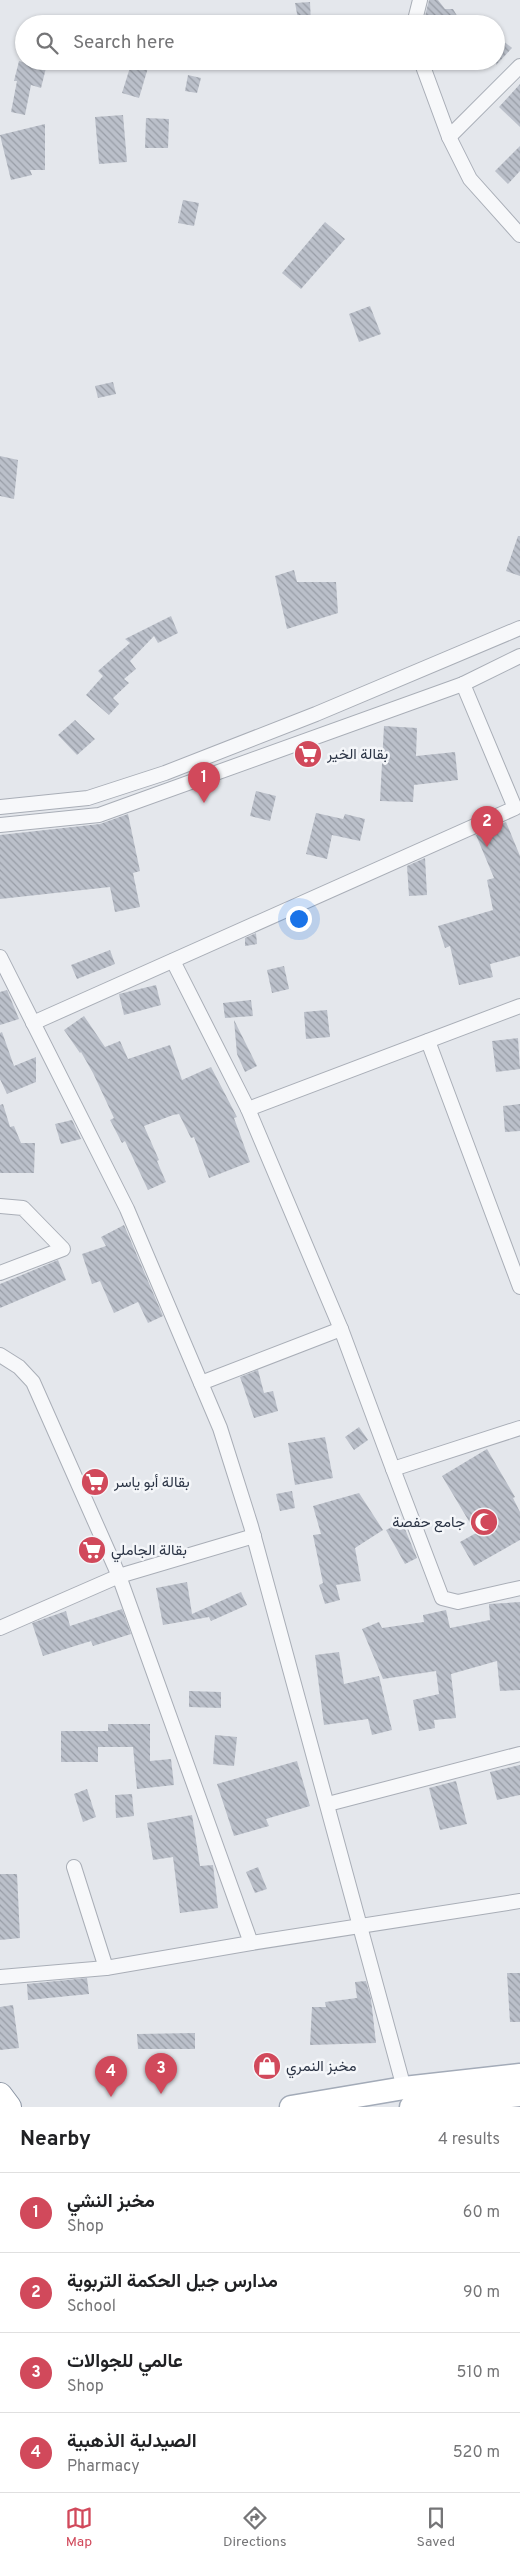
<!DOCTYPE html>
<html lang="en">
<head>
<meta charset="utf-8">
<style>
	:root { --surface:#fff; --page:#f6f6f6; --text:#202124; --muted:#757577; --line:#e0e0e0; --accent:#d1495b }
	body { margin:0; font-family:Overpass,Vazirmatn,sans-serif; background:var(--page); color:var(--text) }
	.you { position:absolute; left:298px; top:918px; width:18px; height:18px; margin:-12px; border:4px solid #fff; border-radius:50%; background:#1a73e8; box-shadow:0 0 0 8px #1a73e833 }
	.badge { display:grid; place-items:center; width:32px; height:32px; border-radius:50%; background:var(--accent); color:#fff; font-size:16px; font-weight:700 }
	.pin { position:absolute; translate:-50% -41px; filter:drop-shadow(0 1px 2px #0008) }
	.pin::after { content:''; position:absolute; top:26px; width:18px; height:15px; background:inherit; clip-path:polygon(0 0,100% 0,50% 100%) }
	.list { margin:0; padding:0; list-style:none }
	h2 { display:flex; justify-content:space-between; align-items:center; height:65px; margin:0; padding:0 20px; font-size:21px }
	h2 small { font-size:16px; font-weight:400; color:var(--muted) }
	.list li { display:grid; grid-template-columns:32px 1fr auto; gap:15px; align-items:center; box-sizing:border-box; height:80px; padding:0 20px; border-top:1px solid var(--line) }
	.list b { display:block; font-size:19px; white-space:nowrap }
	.list p { margin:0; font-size:16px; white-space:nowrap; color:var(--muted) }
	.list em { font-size:16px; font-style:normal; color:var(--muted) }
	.icon { flex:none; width:28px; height:28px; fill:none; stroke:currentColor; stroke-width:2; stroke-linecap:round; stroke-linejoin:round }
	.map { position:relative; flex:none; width:520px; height:2107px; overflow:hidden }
	.search { position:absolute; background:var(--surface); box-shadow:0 1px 4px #0004; left:15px; right:15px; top:15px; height:55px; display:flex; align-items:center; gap:12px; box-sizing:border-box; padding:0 18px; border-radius:28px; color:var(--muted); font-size:19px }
	.sheet { height:385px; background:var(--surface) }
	nav { display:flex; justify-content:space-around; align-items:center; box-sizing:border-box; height:70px; border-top:1px solid var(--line); background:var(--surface); font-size:14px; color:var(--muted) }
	nav a { display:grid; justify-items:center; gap:2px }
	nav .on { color:var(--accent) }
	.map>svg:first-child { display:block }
</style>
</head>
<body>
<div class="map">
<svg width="520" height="2107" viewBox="0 0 520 2107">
	<defs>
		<pattern id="building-back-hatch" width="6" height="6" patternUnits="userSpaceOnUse" patternTransform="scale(1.25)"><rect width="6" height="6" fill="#bbc0ca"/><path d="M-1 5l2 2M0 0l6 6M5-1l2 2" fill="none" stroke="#989da6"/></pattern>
	</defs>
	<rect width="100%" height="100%" fill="#e4e7ec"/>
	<g fill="url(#building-back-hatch)">
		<path d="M429,0h9l7,9h8l9,15h-39z"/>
		<path d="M310,2l1,22h-12l-4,-21z"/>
		<path d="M496,35l16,13 -16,17z"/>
		<path d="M19,61l27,7 -5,20 -10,-3 -6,30 -14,-3 6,-31h-3z"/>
		<path d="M132,61h18l-11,37 -17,-5z"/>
		<path d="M188,75l13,3 -4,15 -12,-2z"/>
		<path d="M520,84v43l-21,-20z"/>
		<path d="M123,115l4,47 -28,2 -4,-47z"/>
		<path d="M146,118l23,1 -1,29h-23z"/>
		<path d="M45,124v46h-15l2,5 -21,5 -11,-45z"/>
		<path d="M520,146v25l-12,13 -13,-13z"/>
		<path d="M183,200l16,3 -5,23 -16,-3z"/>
		<path d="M325,222l20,17 -44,50 -19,-16z"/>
		<path d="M370,306l11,28 -22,8 -10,-28z"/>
		<path d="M113,382l3,12 -18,4 -3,-12z"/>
		<path d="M0,456l18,4 -4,39 -14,-3z"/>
		<path d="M518,536h2v40l-14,-5z"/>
		<path d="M294,570l3,12h39l2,31 -51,16 -12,-53z"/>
		<path d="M171,616l7,17 -20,10 -4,-7 -24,25 6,8 -12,10 5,4 -16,15 6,6 -10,11 -23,-20 17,-19 -5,-5 32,-28 -5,-4z"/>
		<path d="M75,720l20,19 -18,16 -19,-20z"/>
		<path d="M384,726l33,2 -1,28 39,-4 3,28 -44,5 -1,17 -33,-1z"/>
		<path d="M256,791l20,5 -6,25 -20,-5z"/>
		<path d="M316,813l27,6 2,-5 20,5 -5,22 -28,-6 -5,24 -21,-5z"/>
		<path d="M128,814l12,57 -7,2 7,34 -25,5 -5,-25 -110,12v-64l100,-11z"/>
		<path d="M506,822l14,34v100l-30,8 3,13 -34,8 -9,-39 -5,2 -7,-22 55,-16 -6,-30 7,-2 -18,-43z"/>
		<path d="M425,858l2,37 -18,1 -2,-30z"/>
		<path d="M256,933l1,11 -12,2v-8z"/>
		<path d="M110,950l5,14 -38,15 -6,-14z"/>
		<path d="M284,966l5,23 -17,4 -5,-23z"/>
		<path d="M156,985l5,20 -37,10 -5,-21z"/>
		<path d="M7,990l12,29 -19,6v-33z"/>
		<path d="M251,1000l2,16 -28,2 -2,-15z"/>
		<path d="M327,1010l3,27 -24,2 -2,-27z"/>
		<path d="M84,1016l21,31 15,-6 8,18 42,-14 12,35 29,-13 26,50 -3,1 16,44 -41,16 -15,-41 -3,1 -12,-24 -6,1 -29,11 15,34 -2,1 9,21 -18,8 -23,-49 -3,2 -12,-23 4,-2 -21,-45 -12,-21 -1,1 -16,-23z"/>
		<path d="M234,1020l23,46 -12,6 -8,-18z"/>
		<path d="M2,1032l12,34 22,-9v25l-29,12 -7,-15v-46z"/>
		<path d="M518,1038l2,31 -24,3 -4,-31z"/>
		<path d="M3,1104l7,23 4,-1 7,17h14l-1,30h-34v-68z"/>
		<path d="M520,1104v27l-15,1 -2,-26z"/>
		<path d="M72,1120l9,19 -20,5 -6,-20z"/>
		<path d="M124,1225l39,91 -15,7 -10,-21 -24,11 -14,-32 -8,3 -10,-30 24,-8 -5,-9z"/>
		<path d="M58,1260l8,20 -66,28v-24z"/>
		<path d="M258,1370l6,23 9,-2 5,20 -24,7 -14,-41z"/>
		<path d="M359,1427l9,13 -14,10 -9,-13z"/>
		<path d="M325,1437l8,41 -38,7 -7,-42z"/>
		<path d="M487,1449l28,48 -2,1 7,14v28l-46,26 -14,-24 16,-9 -34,-57z"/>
		<path d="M292,1491l3,17 -15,3 -4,-17z"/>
		<path d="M359,1493l24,37 -28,18 6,33 -25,4 4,15 -15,4 -6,-19 4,-2 -10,-48 8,-1 -8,-28z"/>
		<path d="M402,1522l15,36 -12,6 -19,-34z"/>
		<path d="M187,1582l5,32 49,-22 6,13 -36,16 -2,-4 -46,8 -7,-37z"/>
		<path d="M520,1602v88l-20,1 -3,-30 -46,13 5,44 -22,2 1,8 -16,3 -6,-31 26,-6 -3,-23 -53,8 -21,-50 17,-7 3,6 42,-6 -1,-7 23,-5 4,18 40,-8 -1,-16z"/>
		<path d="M122,1609l9,25 -38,12 -2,-5 -48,15 -11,-33 34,-12 4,15z"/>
		<path d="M339,1652l5,32 35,-8 13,54 -20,5 -4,-16 -44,6 -9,-70z"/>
		<path d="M189,1691l32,1v16l-32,-1z"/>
		<path d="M108,1724h42v37l21,-2 3,26 -37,4 -4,-42h-35v15h-37v-31h47z"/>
		<path d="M215,1735l22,2 -3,29 -21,-2z"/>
		<path d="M297,1761l13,45 -44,13 3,7 -35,10 -17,-52z"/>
		<path d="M520,1765v30l-23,5 -7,-28z"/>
		<path d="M456,1781l11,43 -27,6 -11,-42z"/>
		<path d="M87,1789l9,28 -13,5 -9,-28z"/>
		<path d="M132,1794l2,22 -18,2 -1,-23z"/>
		<path d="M192,1815l8,51 13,-1 5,43 -38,5 -7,-56 -20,3 -6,-37z"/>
		<path d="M258,1867l9,22 -12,4 -9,-21z"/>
		<path d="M0,1874h17l3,64 -20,2z"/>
		<path d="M507,1973h13v49h-10z"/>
		<path d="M87,1978l2,16 -61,6 -1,-16z"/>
		<path d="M366,1981l5,18 5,44 -66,2 2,-38h14l-1,-5 32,-4 -2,-16z"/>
		<path d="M13,2005l6,43 -19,2v-43z"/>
		<path d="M195,2033v16h-57l-1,-15z"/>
	</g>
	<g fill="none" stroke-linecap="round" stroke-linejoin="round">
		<defs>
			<g id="minor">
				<path d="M414,24l6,-24"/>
				<path d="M421,61l28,76 21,42 50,56"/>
				<path d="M449,137l71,-71"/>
				<path d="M0,807l88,-9 77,-25 151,-59 204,-86"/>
				<path d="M0,825l99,-10 364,-131 57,-28"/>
				<path d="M0,957l127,252 93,219 31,98 153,562"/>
				<path d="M173,961l75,148 272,-103"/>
				<path d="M33,1023l482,-215 -52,-124"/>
				<path d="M428,1041l92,246"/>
				<path d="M248,1109l93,220 52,140 127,-41"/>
				<path d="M0,1206l23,2 40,41 -63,24"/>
				<path d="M0,1355l19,12 14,15 86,194 132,367 -145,25 -32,-101"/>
				<path d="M201,1383l140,-54"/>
				<path d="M393,1469l49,129 16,4 62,-14"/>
				<path d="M0,1628l119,-52 135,-40"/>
				<path d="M328,1804l192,-50"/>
				<path d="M251,1943l269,-42"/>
				<path d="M0,1977l106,-9"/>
			</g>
			<g id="primary">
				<path d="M291,2107l113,-19 116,-13"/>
				<path d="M411,2107l109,-12"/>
			</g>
			<path id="trunk" d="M0,2095l9,12"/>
		</defs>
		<use href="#minor" stroke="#a9aeb7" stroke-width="16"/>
		<use href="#primary" stroke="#a3abb8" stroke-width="25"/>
		<use href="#trunk" stroke="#8b94a3" stroke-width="26"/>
		<use href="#minor" stroke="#f7f8fa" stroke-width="14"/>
		<use href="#primary" stroke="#fff" stroke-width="22"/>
		<use href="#trunk" stroke="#fff" stroke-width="24"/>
	</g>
	<defs>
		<symbol id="supermarket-disc" viewBox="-11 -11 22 22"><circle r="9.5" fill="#d1495b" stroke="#f4f6f9"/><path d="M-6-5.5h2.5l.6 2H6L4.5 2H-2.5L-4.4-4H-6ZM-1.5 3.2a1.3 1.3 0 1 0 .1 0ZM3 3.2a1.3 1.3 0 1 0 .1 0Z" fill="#fff"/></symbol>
		<symbol id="mosque-disc" viewBox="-11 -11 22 22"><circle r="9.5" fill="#d1495b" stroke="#f4f6f9"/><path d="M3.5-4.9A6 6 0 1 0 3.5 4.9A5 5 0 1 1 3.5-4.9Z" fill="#fff"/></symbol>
		<symbol id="shop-disc" viewBox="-11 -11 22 22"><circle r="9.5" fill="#d1495b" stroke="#f4f6f9"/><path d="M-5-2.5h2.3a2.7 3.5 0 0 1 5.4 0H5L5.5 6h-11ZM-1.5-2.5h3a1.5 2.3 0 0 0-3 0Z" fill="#fff"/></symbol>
	</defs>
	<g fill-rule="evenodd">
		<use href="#supermarket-disc" x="292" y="738" width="32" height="32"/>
		<use href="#supermarket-disc" x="79" y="1466" width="32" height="32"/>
		<use href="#mosque-disc" x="468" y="1506" width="32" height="32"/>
		<use href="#supermarket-disc" x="76" y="1534" width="32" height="32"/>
		<use href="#shop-disc" x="251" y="2050" width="32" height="32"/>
	</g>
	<g text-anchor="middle" stroke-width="5" stroke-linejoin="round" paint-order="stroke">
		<g font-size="15" fill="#2b3445" stroke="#f4f6f9" text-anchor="start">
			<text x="327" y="759">بقالة الخير</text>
			<text x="114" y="1487">بقالة أبو ياسر</text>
			<text x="465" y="1527" text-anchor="end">جامع حفصة</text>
			<text x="111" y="1555">بقالة الجاملي</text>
			<text x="286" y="2071">مخبز النمري</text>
		</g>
	</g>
</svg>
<div class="you"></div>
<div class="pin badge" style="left:204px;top:803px">1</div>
<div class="pin badge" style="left:487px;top:847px">2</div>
<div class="pin badge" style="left:161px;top:2094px">3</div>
<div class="pin badge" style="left:111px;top:2097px">4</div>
<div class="search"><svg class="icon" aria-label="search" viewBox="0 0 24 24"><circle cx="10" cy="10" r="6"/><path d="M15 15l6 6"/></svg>Search here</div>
</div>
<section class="sheet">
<h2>Nearby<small>4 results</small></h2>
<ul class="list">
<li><span class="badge">1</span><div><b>مخبز النشي</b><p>Shop</p></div><em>60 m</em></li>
<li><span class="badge">2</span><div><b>مدارس جيل الحكمة التربوية</b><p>School</p></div><em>90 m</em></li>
<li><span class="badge">3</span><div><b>عالمي للجوالات</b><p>Shop</p></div><em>510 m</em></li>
<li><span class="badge">4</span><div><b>الصيدلية الذهبية</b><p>Pharmacy</p></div><em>520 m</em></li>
</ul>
</section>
<nav>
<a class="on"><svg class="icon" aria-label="map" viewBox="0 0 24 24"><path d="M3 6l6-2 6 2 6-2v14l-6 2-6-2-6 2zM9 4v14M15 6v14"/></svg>Map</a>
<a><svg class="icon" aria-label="directions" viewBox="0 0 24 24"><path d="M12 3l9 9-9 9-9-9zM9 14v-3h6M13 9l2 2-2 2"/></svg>Directions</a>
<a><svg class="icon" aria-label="saved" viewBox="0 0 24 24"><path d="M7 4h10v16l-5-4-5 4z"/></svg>Saved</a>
</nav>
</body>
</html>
